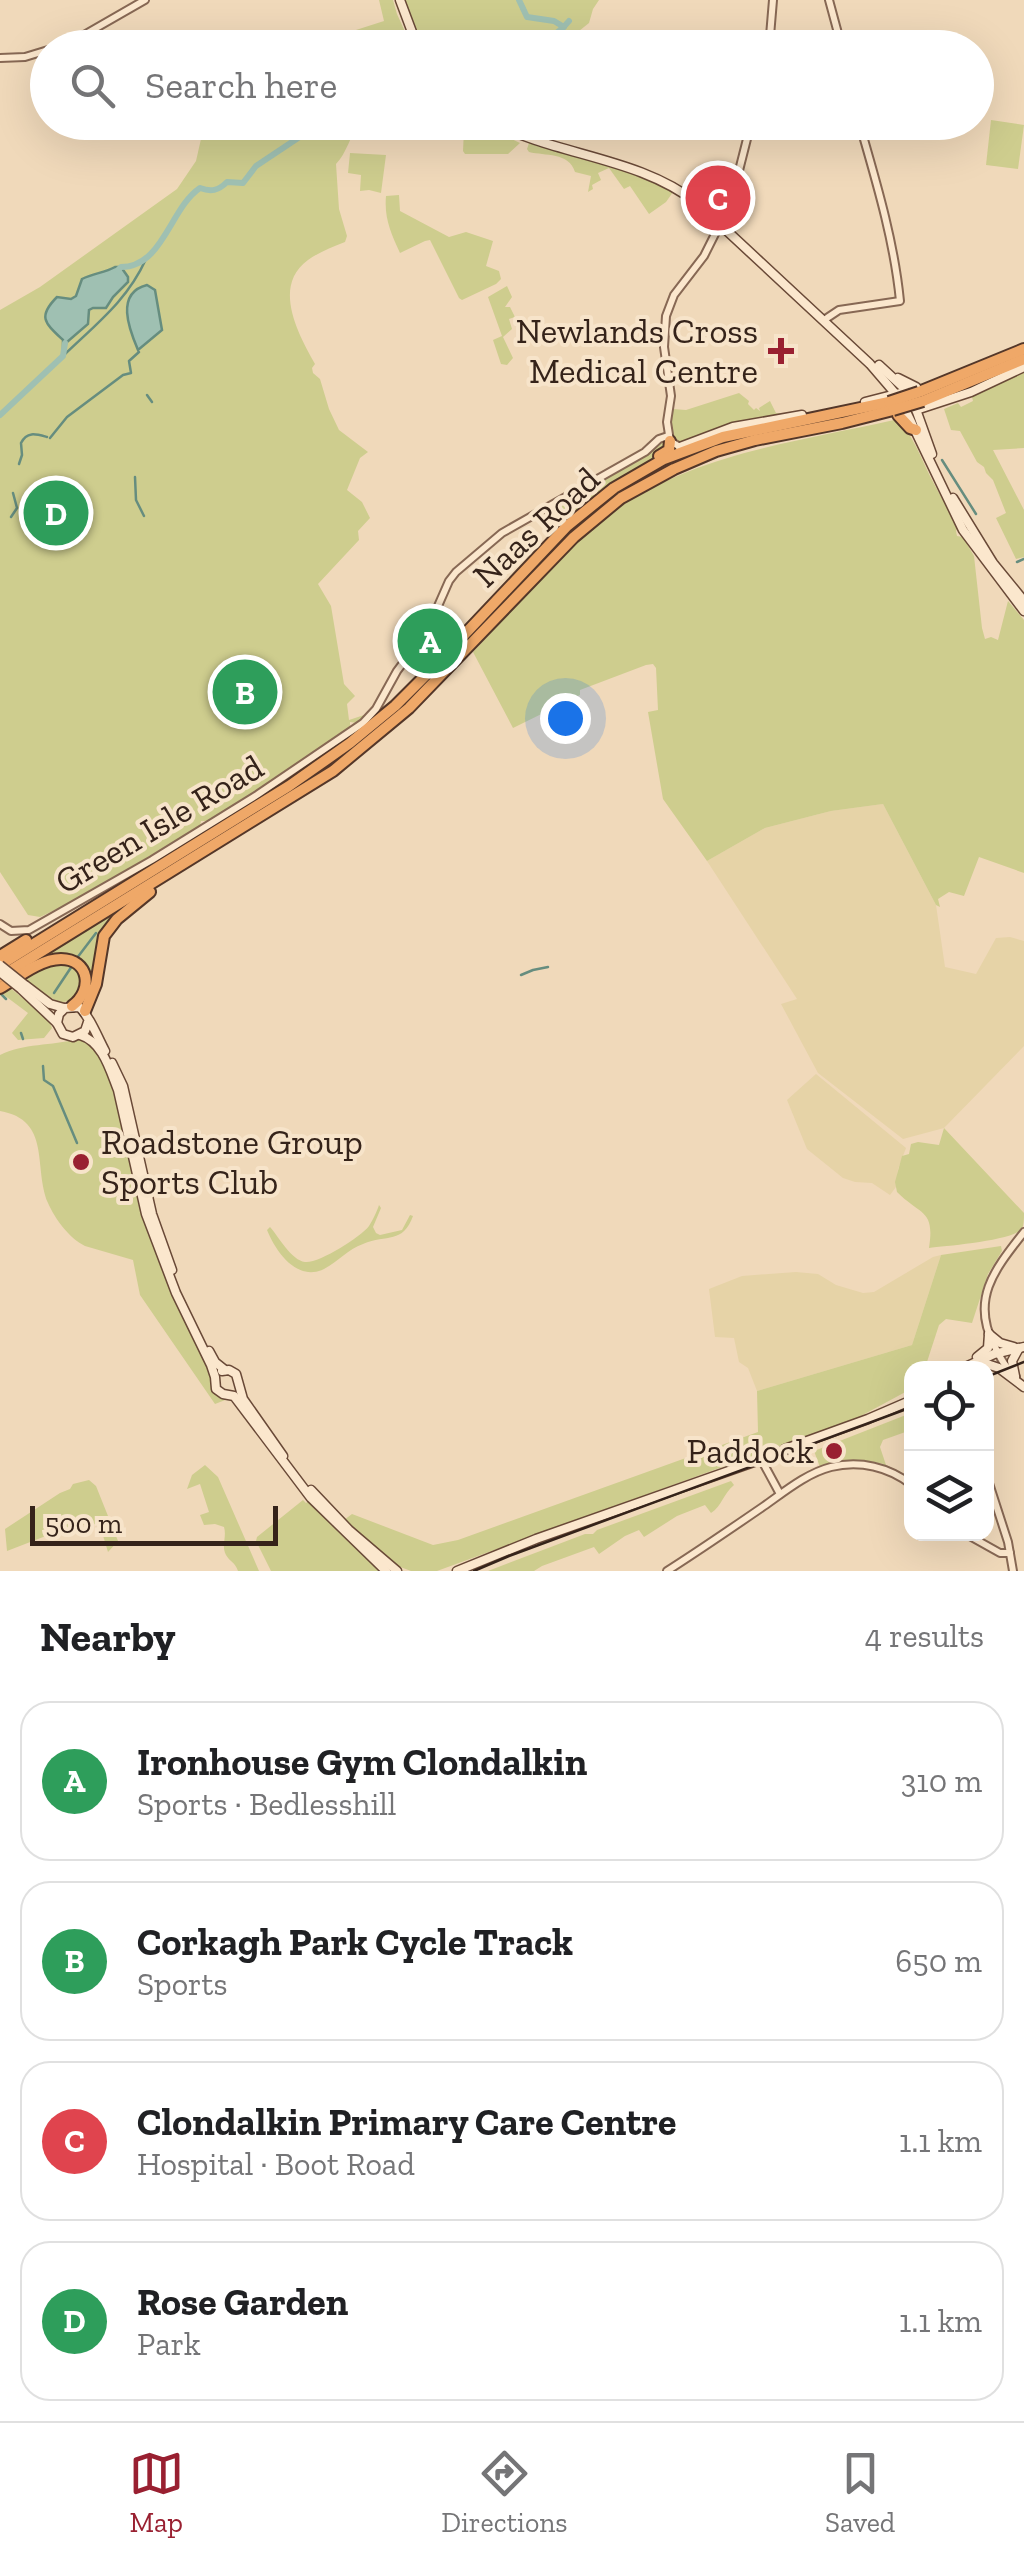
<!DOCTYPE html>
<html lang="en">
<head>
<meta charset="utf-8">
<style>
	:root { --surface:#fff; --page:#f2f2f2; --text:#202124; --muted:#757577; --line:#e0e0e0; --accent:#992031 }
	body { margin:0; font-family:"Zilla Slab",serif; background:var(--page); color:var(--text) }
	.controls { position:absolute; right:30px; bottom:30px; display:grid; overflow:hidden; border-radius:20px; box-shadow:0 10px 40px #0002 }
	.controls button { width:90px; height:90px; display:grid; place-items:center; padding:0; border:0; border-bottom:2px solid var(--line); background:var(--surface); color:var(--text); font:50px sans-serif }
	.scale { position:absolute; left:30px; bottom:25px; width:248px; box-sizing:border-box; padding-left:10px; border:5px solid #35231a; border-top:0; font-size:28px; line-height:35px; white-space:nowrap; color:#35231a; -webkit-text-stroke:8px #f7e4ca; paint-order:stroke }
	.you { position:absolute; left:565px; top:718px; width:35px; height:35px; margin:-25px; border:8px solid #fff; border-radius:50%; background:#1a73e8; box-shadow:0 0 0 15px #1a73e833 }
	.badge { display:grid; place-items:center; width:65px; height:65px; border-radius:50%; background:var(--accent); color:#fff; font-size:32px; font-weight:700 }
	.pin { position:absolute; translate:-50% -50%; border:5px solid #fff; box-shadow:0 2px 10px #0006 }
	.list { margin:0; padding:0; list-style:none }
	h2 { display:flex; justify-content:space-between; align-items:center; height:130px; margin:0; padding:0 40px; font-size:42px }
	h2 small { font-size:32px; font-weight:400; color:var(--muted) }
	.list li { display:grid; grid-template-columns:65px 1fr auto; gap:30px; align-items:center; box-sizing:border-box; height:160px; margin:0 20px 20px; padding:0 20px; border:2px solid var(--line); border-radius:30px }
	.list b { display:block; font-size:38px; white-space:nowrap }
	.list p { margin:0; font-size:32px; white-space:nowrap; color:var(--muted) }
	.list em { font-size:32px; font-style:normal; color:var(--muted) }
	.icon { flex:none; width:55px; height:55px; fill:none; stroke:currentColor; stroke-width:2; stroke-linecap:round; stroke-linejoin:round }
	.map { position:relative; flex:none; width:1024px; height:1571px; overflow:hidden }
	.search { position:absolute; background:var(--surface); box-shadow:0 10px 40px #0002; left:30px; right:30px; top:30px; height:110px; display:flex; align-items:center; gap:25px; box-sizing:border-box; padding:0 35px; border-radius:55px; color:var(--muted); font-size:38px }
	.sheet { height:850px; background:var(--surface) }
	nav { display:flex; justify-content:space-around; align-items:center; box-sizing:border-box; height:140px; border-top:2px solid var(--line); background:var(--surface); font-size:28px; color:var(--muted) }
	nav a { display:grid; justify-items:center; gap:5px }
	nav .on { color:var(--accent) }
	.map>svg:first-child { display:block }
</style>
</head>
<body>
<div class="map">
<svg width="1024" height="1571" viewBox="0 0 1024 1571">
	<rect width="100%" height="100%" fill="#f0d9ba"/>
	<g fill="#e6d3a7">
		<path d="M883,804l53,101 9,62 31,7 20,-36 14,-1 14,4v105l-80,82 -41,11 -85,-66 -37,-69 16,-5 -90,-138 58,-33 66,-17z"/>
		<path d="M816,1074l90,74 -8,21 -2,18 -6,8 -18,-12 -17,-1 -12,-4 -36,-29 -20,-49z"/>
		<path d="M941,1255l-29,90 -155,46 -9,-23 -9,-6 -5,-24 -19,-1 -6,-48 33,-13 54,-4 22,2 18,11 27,8 11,-1 59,-35z"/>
	</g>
	<g fill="#cecd8e">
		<path d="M379,0h14l4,14 15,33h-109l81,-26z"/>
		<path d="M405,0h194l-6,9 -4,14 -25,20 -9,-1 -2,6 -128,-1 -14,-27z"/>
		<path d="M991,120l33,5 -6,44 -32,-4z"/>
		<path d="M202,123h158c-10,12 -13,30 -24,41l3,45 8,27 -2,6c-12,5 -26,10 -37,18 -36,26 -10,74 7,104l-3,4 1,5 7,6 9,30 10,21 29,22 -8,6 -13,32 15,12 8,16 -12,13 1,9 -41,44 13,22 13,78 11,12 -8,8 2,16 15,-5v2l-7,6 -7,-1v7l-79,54 -62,38h-8l-1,5 -124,74 -36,17 -12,-2 -28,-43v-562l40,-23 137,-98 19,-28 5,-22z"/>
		<path d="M467,123h12l41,20 -12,11h-43l-2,-3 1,-21 3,-2z"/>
		<path d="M529,143c46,12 102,27 144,49l-7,10 -17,12 -19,-28 -6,3 -15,-21 -11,5 3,7 -9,5 1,4 -5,3 3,-16 -16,-4c-6,-20 -30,-16 -46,-20l-2,-3z"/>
		<path d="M350,153l36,2 -5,38 -12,-3 -9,1 1,-16 -13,-2z"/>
		<path d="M399,195l1,16 49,26 17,-5 27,9 -7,25 13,5 2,8 -5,5 -34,16 -3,-2 -29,-58 -5,1 -25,12c-9,-20 -16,-35 -14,-57z"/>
		<path d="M507,286l5,11 -7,10h5l5,10 -6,2 3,10 -9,8 10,21 -6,7 -6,-1 -8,-24 9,-4 -14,-39z"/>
		<path d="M1024,371v77l-31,2 31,60v47l-8,2 -20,-41 10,-5 -13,-33 -7,-7 -2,-6 -7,-5 -17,-31 -9,-1 -7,-21 14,-6 3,4 12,-6 -1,-4z"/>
		<path d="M739,393l10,8 -1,3 6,6 2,-2 4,3 -1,-3 11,-7 6,12 14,2 -114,29c-7,-12 -10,-23 -3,-35l13,1z"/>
		<path d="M894,420h4c16,17 22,36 32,56 9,18 19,34 28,51l-2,4 1,5 6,1 11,19 8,72 3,11 6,-2 7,3 10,-39 16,19v253l-45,-16 -15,39 -15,-4 -11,7 2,8 -4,-2 -53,-101 -52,7 -66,17 -58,33 -44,-62 -15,-87 10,-2 -2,-42 -3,-4 -7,1 -66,25v5l-67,33 -40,-76c40,-42 77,-90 122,-127 88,-71 193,-81 299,-105z"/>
		<path d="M667,436l-2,15 -53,32 -22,16 -38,35 -14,-18z"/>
		<path d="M128,903c-36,26 -31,46 -39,86l-16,-30 -58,14z"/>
		<path d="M66,962l13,9 5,17c-19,18 -21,18 -42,4 -7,-5 -14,-9 -21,-14l21,-12z"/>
		<path d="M8,986l41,34 3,8 -8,10 -26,2 -6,-7 16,-20 -28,-21z"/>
		<path d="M77,1039h9l5,4 15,21 9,26 16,77 15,51 65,154 2,18 20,7 -18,7 -75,-109 -7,-35 -48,-14c-16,-8 -30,-27 -37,-43 -15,-35 4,-83 -48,-92v-56c23,-12 52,-9 77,-16z"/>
		<path d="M944,1128l80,85c0,4 0,12 -2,16 -10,12 -76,17 -93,19 6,-39 -8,-32 -32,-56l-2,-10 7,-26 7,-2 2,-10 7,-2 21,3z"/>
		<path d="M379,1205l2,3 -8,19 3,6 4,2 22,-5 8,-15 3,1c-10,28 -26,18 -50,28 -15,5 -25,18 -39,25 -27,13 -48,-17 -57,-39l3,-3c9,10 21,33 35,35 13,2 56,-25 64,-36 4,-6 8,-15 10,-21z"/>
		<path d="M1001,1246l1,5 -14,23 -16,49 -26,-4 -7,6 -14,43 -13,1 -1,20 -52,28 -422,154h-26l-16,-6 -51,-45 8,-6 81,31 25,-5 300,-108 -1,-41 155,-46 29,-90z"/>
		<path d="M911,1413v17l-28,10 -3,7 6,18 15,7 10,10 -29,-16 2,-2c-22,-5 -43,-4 -64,3l-6,-16z"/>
		<path d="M205,1465l13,12 41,94h-21c-3,-9 -8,-9 -12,-16 -5,-9 1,-18 -2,-28l-9,-3 -11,1 -4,-10 9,-3 -9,-28 -13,5 5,-14z"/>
		<path d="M89,1480l7,6 22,55 -10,11 -7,-23 -9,-7 -41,12 -44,17 -2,-22 55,-36 10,-4 3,-5z"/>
		<path d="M731,1481l3,4c-11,9 -12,21 -23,28l-6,-8 -28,11 -33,21 -5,-7 -14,6 -26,18 -5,-7 -52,19 -8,5h-46l97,-37h8l4,-4z"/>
		<path d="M303,1500l3,3 3,-2 72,70h-110l-15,-30 1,-4z"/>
	</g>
	<g fill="#9fc0b2" stroke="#668d7f" stroke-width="2.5">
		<path d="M115,267h6l7,10v5l-15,15 -7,11h-13l-4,2 -1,14 -21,18 -4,8v-10c-18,-17 -26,-23 -6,-43l14,2 5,-3 6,-17c12,-6 22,-6 33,-12z"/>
		<path d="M147,285l8,5 7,40 -24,20c-9,-21 -23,-57 9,-65z"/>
	</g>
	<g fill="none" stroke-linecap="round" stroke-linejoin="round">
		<g stroke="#668d7f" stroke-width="2.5">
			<path d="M63,356c33,-32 64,-55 83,-97"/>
			<path d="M147,395l5,7"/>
			<path d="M50,438l17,-21 56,-42 8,-2 -2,-12 10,-9"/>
			<path d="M942,460l34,54"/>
			<path d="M19,464l3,-9 -1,-12c6,-12 15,-9 26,-6"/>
			<path d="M135,477l1,23 8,16"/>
			<path d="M11,517l6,-9 -4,-15"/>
			<path d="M1017,562l7,-3"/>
			<path d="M77,958l19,-25"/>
			<path d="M521,975l12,-5 15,-3"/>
			<path d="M0,993l6,6"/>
			<path d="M54,993l18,-27"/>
			<path d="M21,1033l2,6"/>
			<path d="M43,1066l1,14 9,6 24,57"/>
		</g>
		<g stroke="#9fc0b2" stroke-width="6">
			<path d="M519,0l8,17 27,4 10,6"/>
			<path d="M519,48c18,-3 38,-12 50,-27"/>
			<path d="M118,270l3,-3c42,0 49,-59 79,-79 11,4 18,3 27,-6l16,1 13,-17 66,-44"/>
			<path d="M0,415l63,-59 2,-13"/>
		</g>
		<defs>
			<g id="tertiary">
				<path d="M829,0l13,48"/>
				<path d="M55,48l22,-9 68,-39"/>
				<path d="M769,48l4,-48"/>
				<path d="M0,58l25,-1 23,-7"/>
				<path d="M827,318l12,-8 61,-9c-6,-61 -24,-120 -41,-179"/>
				<path d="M680,447l-10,-6 -3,-19 4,-26 -7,-49 2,-31 8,-21 30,-39 27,-54 17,-67 5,-13"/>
				<path d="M0,924l11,7 18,-1 123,-70 105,-65 106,-72 13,-14 21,-38 30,-40 22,-50 7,-9 46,-39 143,-81 14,-13 9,-3"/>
				<path d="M1016,1377c-11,-9 -16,-20 -22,-32 -24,-47 2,-77 30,-113"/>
				<path d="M761,1459l19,35"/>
				<path d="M986,1474l22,68 5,29"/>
				<path d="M966,1534l34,19h10"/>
				<path d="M667,1571c33,-21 65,-43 97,-65 20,-14 43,-33 67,-39 29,-7 58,0 81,18"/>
			</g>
			<g id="secondary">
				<path d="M400,0l18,48"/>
				<path d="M492,122c65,34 147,35 205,81l173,161 30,35 63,131 61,81"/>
				<path d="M709,215h9l8,-3"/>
				<path d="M879,365l26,24 8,12 19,53"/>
				<path d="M898,378l18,9"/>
				<path d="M865,402l35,-9"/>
				<path d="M916,410l55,-18 53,-25"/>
				<path d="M680,447l53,-20 69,-12"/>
				<path d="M953,498l40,65 31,38"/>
				<path d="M25,985l25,19 14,4"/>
				<path d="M21,989l36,34"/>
				<path d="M88,1022l-3,9 -12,6 -10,-3 -6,-11 2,-9 6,-6 14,-1c10,8 19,31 26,44"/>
				<path d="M80,1035c23,7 30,35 38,55l28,124 30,79 35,72 4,12 1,12 7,5 11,2 77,102 75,73"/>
				<path d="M112,1063l11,23 29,128 20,56"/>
				<path d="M989,1334l11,9 14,4"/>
				<path d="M209,1351l6,11 10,8"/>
				<path d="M977,1357l11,-9 1,-14"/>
				<path d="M984,1363l15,5 25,19"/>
				<path d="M961,1369l33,-15 30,-7"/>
				<path d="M222,1371l7,-1 7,4 7,25 40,57"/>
				<path d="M1015,1376l-3,-15 7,-13"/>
				<path d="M785,1449l83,-30 44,-19"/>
				<path d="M311,1490l38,40 48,41"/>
				<path d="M457,1571l79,-32 238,-84 16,-7"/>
			</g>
			<g id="trunk">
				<path d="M919,392l105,-43"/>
				<path d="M923,401l101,-42"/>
				<path d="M898,415l12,13 6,2"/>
				<path d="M659,456l10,-6 1,-9"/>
				<path d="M0,956l26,-16"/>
				<path d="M0,965l289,-179 61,-43 45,-37 35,-35 137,-145 47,-38 50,-29 59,-22 166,-35"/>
				<path d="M0,977l333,-206 76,-63 165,-171 47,-39 53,-29 42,-18 39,-11 87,-17 51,-13"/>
				<path d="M0,988c17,-10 40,-29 61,-29 28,0 33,31 11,47"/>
				<path d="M85,1011l11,-27 8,-48 13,-17 33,-27"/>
			</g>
		</defs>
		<use href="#tertiary" stroke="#876854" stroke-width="10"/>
		<use href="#secondary" stroke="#694937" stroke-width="11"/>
		<use href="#trunk" stroke="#543729" stroke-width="14"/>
		<use href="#tertiary" stroke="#fbe7cd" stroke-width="6"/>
		<use href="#secondary" stroke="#fbe7cd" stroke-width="8"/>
		<use href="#trunk" stroke="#efa868" stroke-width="10"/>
		<g stroke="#35231a" stroke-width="2.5">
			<path d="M986,1377l38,-15"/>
			<path d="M474,1571l35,-15 403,-149"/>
		</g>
		<defs>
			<g id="secondary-bridge">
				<path d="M0,965l25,20"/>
				<path d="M0,972l21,17"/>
			</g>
			<g id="trunk-bridge">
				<path d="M889,402l30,-10"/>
				<path d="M893,410l30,-9"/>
			</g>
		</defs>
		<use href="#secondary-bridge" stroke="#694937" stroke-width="11" stroke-linecap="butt"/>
		<use href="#trunk-bridge" stroke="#543729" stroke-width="14" stroke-linecap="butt"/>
		<use href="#secondary-bridge" stroke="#fbe7cd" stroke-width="8"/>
		<use href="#trunk-bridge" stroke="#efa868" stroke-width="10"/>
	</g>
	<g fill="#992031" stroke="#f7e4ca" stroke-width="4">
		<path d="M776 336h10v10h10v10h-10v10h-10v-10h-10v-10h10z"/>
		<circle cx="81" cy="1162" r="10"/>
		<circle cx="834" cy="1451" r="10"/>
	</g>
	<g text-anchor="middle" stroke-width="8" stroke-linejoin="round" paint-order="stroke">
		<g font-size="35" fill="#35231a" stroke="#f7e4ca" text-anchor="end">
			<text x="758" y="343">Newlands Cross<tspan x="758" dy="40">Medical Centre</tspan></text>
			<text x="101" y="1154" text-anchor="start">Roadstone Group<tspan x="101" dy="40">Sports Club</tspan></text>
			<text x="814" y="1463">Paddock</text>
		</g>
		<g font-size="35" fill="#35231a" stroke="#f7e4ca">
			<text transform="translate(536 527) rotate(-43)" y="12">Naas Road</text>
			<text transform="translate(159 824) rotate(-31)" y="12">Green Isle Road</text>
		</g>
	</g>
</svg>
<div class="controls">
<button><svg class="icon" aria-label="locate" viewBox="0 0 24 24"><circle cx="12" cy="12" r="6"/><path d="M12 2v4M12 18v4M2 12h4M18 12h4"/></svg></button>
<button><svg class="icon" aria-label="layers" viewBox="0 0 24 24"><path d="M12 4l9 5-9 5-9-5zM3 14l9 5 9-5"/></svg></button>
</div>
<div class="scale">500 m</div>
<div class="you"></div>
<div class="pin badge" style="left:430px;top:641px;background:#2e9e5b">A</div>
<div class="pin badge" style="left:245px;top:692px;background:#2e9e5b">B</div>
<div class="pin badge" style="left:718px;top:198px;background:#e0444e">C</div>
<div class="pin badge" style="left:56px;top:513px;background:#2e9e5b">D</div>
<div class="search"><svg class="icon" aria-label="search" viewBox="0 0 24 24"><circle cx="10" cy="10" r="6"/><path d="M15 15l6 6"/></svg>Search here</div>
</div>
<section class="sheet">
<h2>Nearby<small>4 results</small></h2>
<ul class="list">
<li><span class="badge" style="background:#2e9e5b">A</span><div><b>Ironhouse Gym Clondalkin</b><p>Sports · Bedlesshill</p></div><em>310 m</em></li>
<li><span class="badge" style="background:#2e9e5b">B</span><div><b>Corkagh Park Cycle Track</b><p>Sports</p></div><em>650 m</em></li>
<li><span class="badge" style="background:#e0444e">C</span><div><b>Clondalkin Primary Care Centre</b><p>Hospital · Boot Road</p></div><em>1.1 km</em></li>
<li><span class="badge" style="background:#2e9e5b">D</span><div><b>Rose Garden</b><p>Park</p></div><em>1.1 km</em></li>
</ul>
</section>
<nav>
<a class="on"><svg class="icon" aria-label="map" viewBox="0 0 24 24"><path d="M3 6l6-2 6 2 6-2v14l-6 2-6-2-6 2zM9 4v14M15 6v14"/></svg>Map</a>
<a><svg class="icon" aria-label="directions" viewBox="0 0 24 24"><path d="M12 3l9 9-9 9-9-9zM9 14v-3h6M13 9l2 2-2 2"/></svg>Directions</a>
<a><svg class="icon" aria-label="saved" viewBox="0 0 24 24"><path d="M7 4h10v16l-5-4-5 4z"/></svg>Saved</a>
</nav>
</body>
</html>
